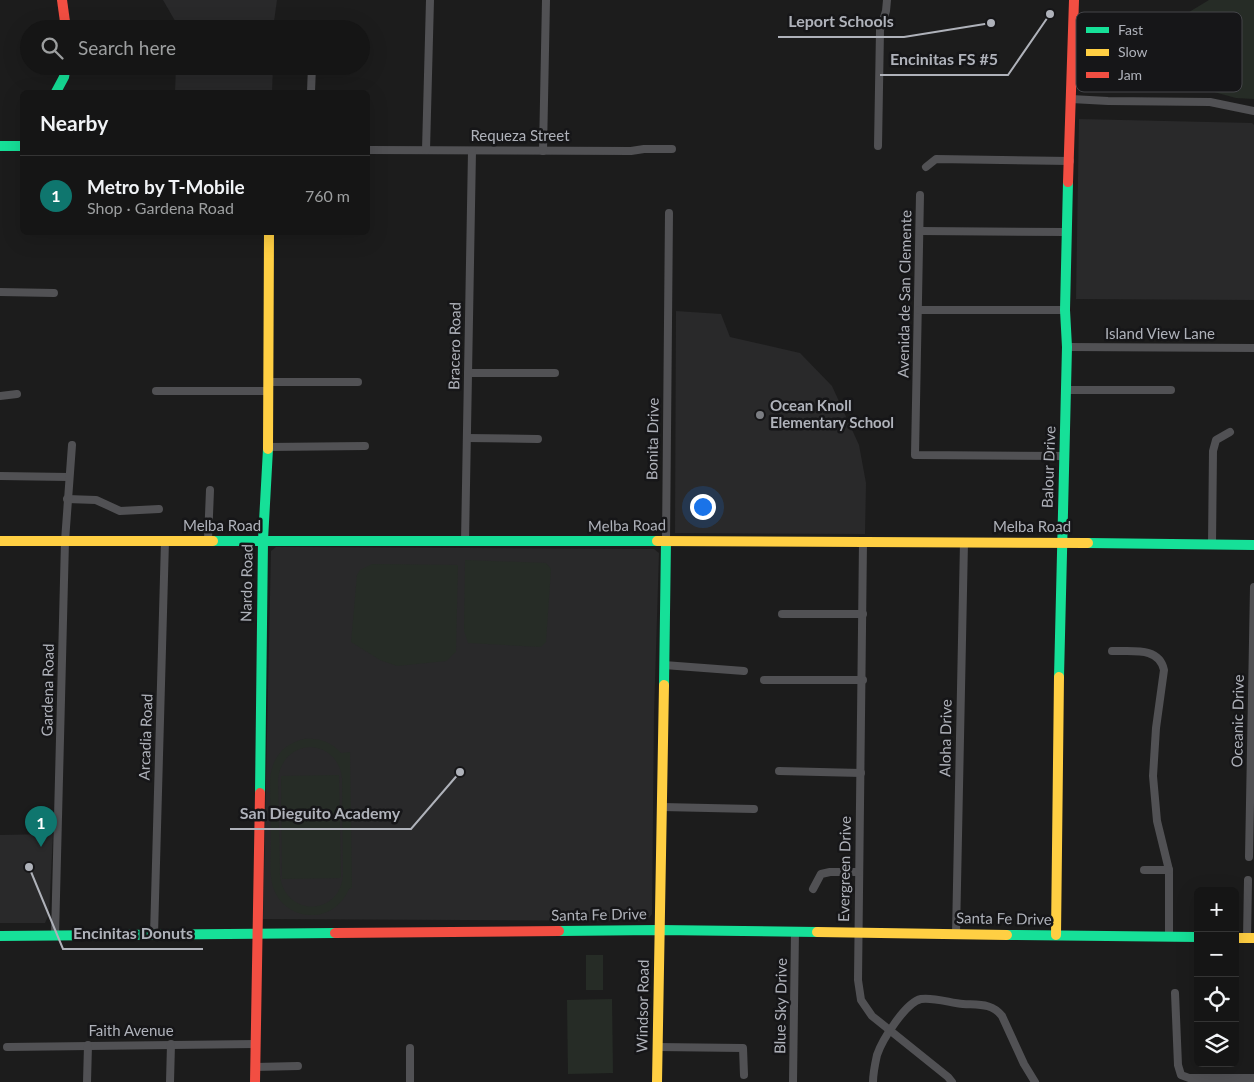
<!DOCTYPE html>
<html lang="en">
<head>
<meta charset="utf-8">
<style>
	:root { --surface:#151515; --page:#222; --text:#f1f3f6; --muted:#9d9fa0; --line:#343434; --accent:#0f766e }
	body { margin:0; font-family:Lato,sans-serif; background:var(--page); color:var(--text) }
	.controls { position:absolute; right:15px; bottom:15px; display:grid; overflow:hidden; border-radius:8px; box-shadow:0 5px 20px #0002 }
	.controls button { width:45px; height:45px; display:grid; place-items:center; padding:0; border:0; border-bottom:1px solid var(--line); background:var(--surface); color:var(--text); font:25px sans-serif }
	.you { position:absolute; left:702px; top:506px; width:18px; height:18px; margin:-12px; border:4px solid #fff; border-radius:50%; background:#1a73e8; box-shadow:0 0 0 8px #1a73e833 }
	.badge { display:grid; place-items:center; width:32px; height:32px; border-radius:50%; background:var(--accent); color:#fff; font-size:16px; font-weight:700 }
	.pin { position:absolute; translate:-50% -41px; filter:drop-shadow(0 1px 2px #0008) }
	.pin::after { content:''; position:absolute; top:26px; width:18px; height:15px; background:inherit; clip-path:polygon(0 0,100% 0,50% 100%) }
	.list { margin:0; padding:0; list-style:none }
	h2 { display:flex; justify-content:space-between; align-items:center; height:65px; margin:0; padding:0 20px; font-size:21px }
	h2 small { font-size:16px; font-weight:400; color:var(--muted) }
	.list li { display:grid; grid-template-columns:32px 1fr auto; gap:15px; align-items:center; box-sizing:border-box; height:80px; padding:0 20px; border-top:1px solid var(--line) }
	.list b { display:block; font-size:19px; white-space:nowrap }
	.list p { margin:0; font-size:16px; white-space:nowrap; color:var(--muted) }
	.list em { font-size:16px; font-style:normal; color:var(--muted) }
	.icon { flex:none; width:28px; height:28px; fill:none; stroke:currentColor; stroke-width:2; stroke-linecap:round; stroke-linejoin:round }
	.map { position:relative; flex:none; width:1254px; height:1082px; overflow:hidden }
	.search { position:absolute; background:var(--surface); box-shadow:0 5px 20px #0002; left:20px; top:20px; width:350px; height:55px; display:flex; align-items:center; gap:12px; box-sizing:border-box; padding:0 18px; border-radius:28px; color:var(--muted); font-size:19px }
	.panel { position:absolute; background:var(--surface); box-shadow:0 5px 20px #0002; left:20px; top:90px; width:350px; height:145px; border-radius:8px }
	.map>svg:first-child { display:block }
</style>
</head>
<body>
<div class="map">
<svg width="1254" height="1082" viewBox="0 0 1254 1082">
	<rect width="100%" height="100%" fill="#1c1c1c"/>
	<g fill="#29292a">
		<path d="M163,0h114l-4,29h-95v-3z"/>
		<path d="M176,66h97l-1,26h-97z"/>
		<path d="M1079,119l173,4 2,2v175l-178,-1z"/>
		<path d="M676,311l45,3 9,23 70,16 32,33 27,59 7,38 -1,51 -190,-1z"/>
		<path d="M276,547l378,2 5,4 -5,160 -2,201 -5,7 -384,-2 8,-368z"/>
		<path d="M53,834l-4,80 -4,9h-45v-88z"/>
	</g>
	<g fill="#262c26" fill-rule="evenodd">
		<path d="M1209,0h45v99l-18,-1 -22,-6 -21,-32 -25,-28 8,-12z"/>
		<path d="M465,560l81,3 5,6 -5,73 -5,5 -73,-4 -4,-12z"/>
		<path d="M372,564l86,1 -2,87 -10,9 -49,5 -17,-6 -29,-18 6,-67 3,-5z"/>
		<path d="M304,739c15,-1 27,3 37,14l9,-1 2,136 -3,1c-6,14 -18,25 -35,26 -15,1 -31,-7 -38,-21 -8,-15 -5,-34 -5,-50 0,-21 -1,-43 -1,-65 2,-21 13,-35 34,-40zM310,747c18,1 30,13 32,31l1,97c-3,42 -59,42 -63,0l-2,-96c2,-18 14,-31 32,-32z"/>
		<path d="M339,775l2,103 -59,1 -1,-103z"/>
		<rect x="586" y="955" width="17" height="35"/>
		<path d="M612,999l1,74 -45,1 -1,-74z"/>
	</g>
	<g fill="none" stroke-linecap="round" stroke-linejoin="round">
		<g stroke="#515154" stroke-width="8">
			<path d="M311,92l1,-26"/>
			<path d="M1071,99l37,2 102,1 44,9"/>
			<path d="M878,146l2,-116 6,-19 1,-11"/>
			<path d="M368,150l263,1 13,-2h28"/>
			<path d="M426,150l4,-150"/>
			<path d="M543,151l3,-151"/>
			<path d="M926,167l10,-8 134,2"/>
			<path d="M920,195l-5,260 150,1"/>
			<path d="M920,231l146,1"/>
			<path d="M0,292l54,1"/>
			<path d="M919,310h146"/>
			<path d="M1067,347l187,1"/>
			<path d="M468,373h87"/>
			<path d="M269,382h89"/>
			<path d="M1066,390h105"/>
			<path d="M156,391h112"/>
			<path d="M0,396l17,-2"/>
			<path d="M467,438l71,1"/>
			<path d="M268,447l97,-1"/>
			<path d="M0,476l69,1"/>
			<path d="M67,499l29,1 24,11 39,-2"/>
			<path d="M208,540l2,-50"/>
			<path d="M666,541l3,-328"/>
			<path d="M863,541l-5,439 3,20 11,16 76,61 4,5"/>
			<path d="M465,542l7,-391"/>
			<path d="M1212,544l1,-93 3,-11 14,-8"/>
			<path d="M782,614h81"/>
			<path d="M1112,651c19,1 47,-5 52,19l-8,58 -3,48 4,45 12,49v67"/>
			<path d="M664,665l80,6"/>
			<path d="M764,680h99"/>
			<path d="M779,771l82,2"/>
			<path d="M662,807l92,2"/>
			<path d="M1249,857l5,-270"/>
			<path d="M1144,870h25"/>
			<path d="M813,889l8,-15 9,-2h29"/>
			<path d="M956,934l8,-392"/>
			<path d="M154,935l11,-394"/>
			<path d="M55,936l10,-395 7,-96"/>
			<path d="M1247,938l1,-58"/>
			<path d="M1175,993l3,72 3,10 8,3h65"/>
			<path d="M7,1047l248,-3"/>
			<path d="M657,1047l86,1 1,27"/>
			<path d="M255,1067l43,-1"/>
			<path d="M87,1082l1,-37"/>
			<path d="M170,1082l1,-38"/>
			<path d="M410,1082v-34"/>
			<path d="M793,1082l2,-151"/>
			<path d="M873,1082c0,-9 2,-18 4,-27 5,-15 29,-53 44,-56 12,-2 30,4 42,5 16,1 29,-1 39,12l22,48 11,18"/>
		</g>
		<g stroke="#16e098" stroke-width="10">
			<path d="M56,92l8,-15 2,-11"/>
			<path d="M0,146h22"/>
			<path d="M213,541h444"/>
			<path d="M1088,543l166,2"/>
			<path d="M1059,677l8,-330 -2,-37 3,-128"/>
			<path d="M664,685l2,-144"/>
			<path d="M260,793l3,-253 5,-91"/>
			<path d="M559,931l100,-1 158,2"/>
			<path d="M1007,935l191,2"/>
			<path d="M0,936l335,-3"/>
		</g>
		<g stroke="#ffcf43" stroke-width="10">
			<path d="M268,449l1,-217"/>
			<path d="M0,541h213"/>
			<path d="M657,541l431,2"/>
			<path d="M817,932l190,3"/>
			<path d="M1056,935l3,-258"/>
			<path d="M1235,938h19"/>
			<path d="M657,1082l7,-397"/>
		</g>
		<g stroke="#f24e42" stroke-width="10">
			<path d="M62,0l4,29"/>
			<path d="M1068,182l6,-182"/>
			<path d="M335,933l224,-2"/>
			<path d="M255,1082l5,-289"/>
		</g>
	</g>
	<circle fill="#7c7e83" stroke="#161618" stroke-width="2" cx="760" cy="415" r="5"/>
	<g text-anchor="middle" stroke-width="5" stroke-linejoin="round" paint-order="stroke">
		<g font-size="15" fill="#afb2ba" stroke="#161618">
			<text x="520" y="141">Requeza Street</text>
			<text transform="translate(905 294) rotate(-89)" y="5">Avenida de San Clemente</text>
			<text x="1160" y="339">Island View Lane</text>
			<text transform="translate(455 346) rotate(-89)" y="5">Bracero Road</text>
			<text transform="translate(653 439) rotate(-89)" y="5">Bonita Drive</text>
			<text transform="translate(1049 467) rotate(-88)" y="5">Balour Drive</text>
			<text x="222" y="531">Melba Road</text>
			<text transform="translate(627 526) rotate(-1)" y="5">Melba Road</text>
			<text x="1032" y="532">Melba Road</text>
			<text transform="translate(247 583) rotate(-89)" y="5">Nardo Road</text>
			<text transform="translate(48 690) rotate(-89)" y="5">Gardena Road</text>
			<text transform="translate(1238 721) rotate(-89)" y="5">Oceanic Drive</text>
			<text transform="translate(146 737) rotate(-88)" y="5">Arcadia Road</text>
			<text transform="translate(946 738) rotate(-89)" y="5">Aloha Drive</text>
			<text transform="translate(845 869) rotate(-89)" y="5">Evergreen Drive</text>
			<text transform="translate(599 915) rotate(-1)" y="5">Santa Fe Drive</text>
			<text transform="translate(1004 919) rotate(1)" y="5">Santa Fe Drive</text>
			<text transform="translate(643 1006) rotate(-89)" y="5">Windsor Road</text>
			<text transform="translate(781 1006) rotate(-89)" y="5">Blue Sky Drive</text>
			<text x="131" y="1036">Faith Avenue</text>
		</g>
		<g font-size="15" font-weight="bold" fill="#afb2ba" stroke="#161618" text-anchor="start">
			<text x="770" y="411">Ocean Knoll<tspan x="770" dy="17">Elementary School</tspan></text>
		</g>
	</g>
	<rect x="1076" y="12" width="166" height="80" rx="8" fill="#161618" stroke="#444549" stroke-width="1"/>
	<rect x="1086" y="27" width="23" height="6" fill="#16e098"/>
	<rect x="1086" y="49" width="23" height="7" fill="#ffcf43"/>
	<rect x="1086" y="72" width="23" height="6" fill="#f24e42"/>
	<g font-size="14" fill="#afb2ba">
		<text x="1118" y="35">Fast</text>
		<text x="1118" y="57">Slow</text>
		<text x="1118" y="80">Jam</text>
	</g>
	<path fill="none" stroke="#afb2ba" stroke-width="2" d="M991 23L904 37H778M1050 14L1008 75H880M460 772L411 829H230M29 867L63 949H203"/>
	<g fill="#afb2ba" stroke="#161618" stroke-width="2">
		<circle cx="991" cy="23" r="5"/>
		<circle cx="1050" cy="14" r="5"/>
		<circle cx="460" cy="772" r="5"/>
		<circle cx="29" cy="867" r="5"/>
	</g>
	<g font-size="16" text-anchor="middle" font-weight="bold" fill="#afb2ba" stroke="#161618" stroke-width="5" stroke-linejoin="round" paint-order="stroke">
		<text x="841" y="27">Leport Schools</text>
		<text x="944" y="65">Encinitas FS #5</text>
		<text x="320" y="819">San Dieguito Academy</text>
		<text x="133" y="939">Encinitas Donuts</text>
	</g>
</svg>
<div class="controls">
<button>+</button>
<button>−</button>
<button><svg class="icon" aria-label="locate" viewBox="0 0 24 24"><circle cx="12" cy="12" r="6"/><path d="M12 2v4M12 18v4M2 12h4M18 12h4"/></svg></button>
<button><svg class="icon" aria-label="layers" viewBox="0 0 24 24"><path d="M12 4l9 5-9 5-9-5zM3 14l9 5 9-5"/></svg></button>
</div>
<div class="you"></div>
<div class="pin badge" style="left:41px;top:847px">1</div>
<div class="search"><svg class="icon" aria-label="search" viewBox="0 0 24 24"><circle cx="10" cy="10" r="6"/><path d="M15 15l6 6"/></svg>Search here</div>
<section class="panel">
<h2>Nearby<small></small></h2>
<ul class="list">
<li><span class="badge">1</span><div><b>Metro by T-Mobile</b><p>Shop · Gardena Road</p></div><em>760 m</em></li>
</ul>
</section>
</div>
</body>
</html>
